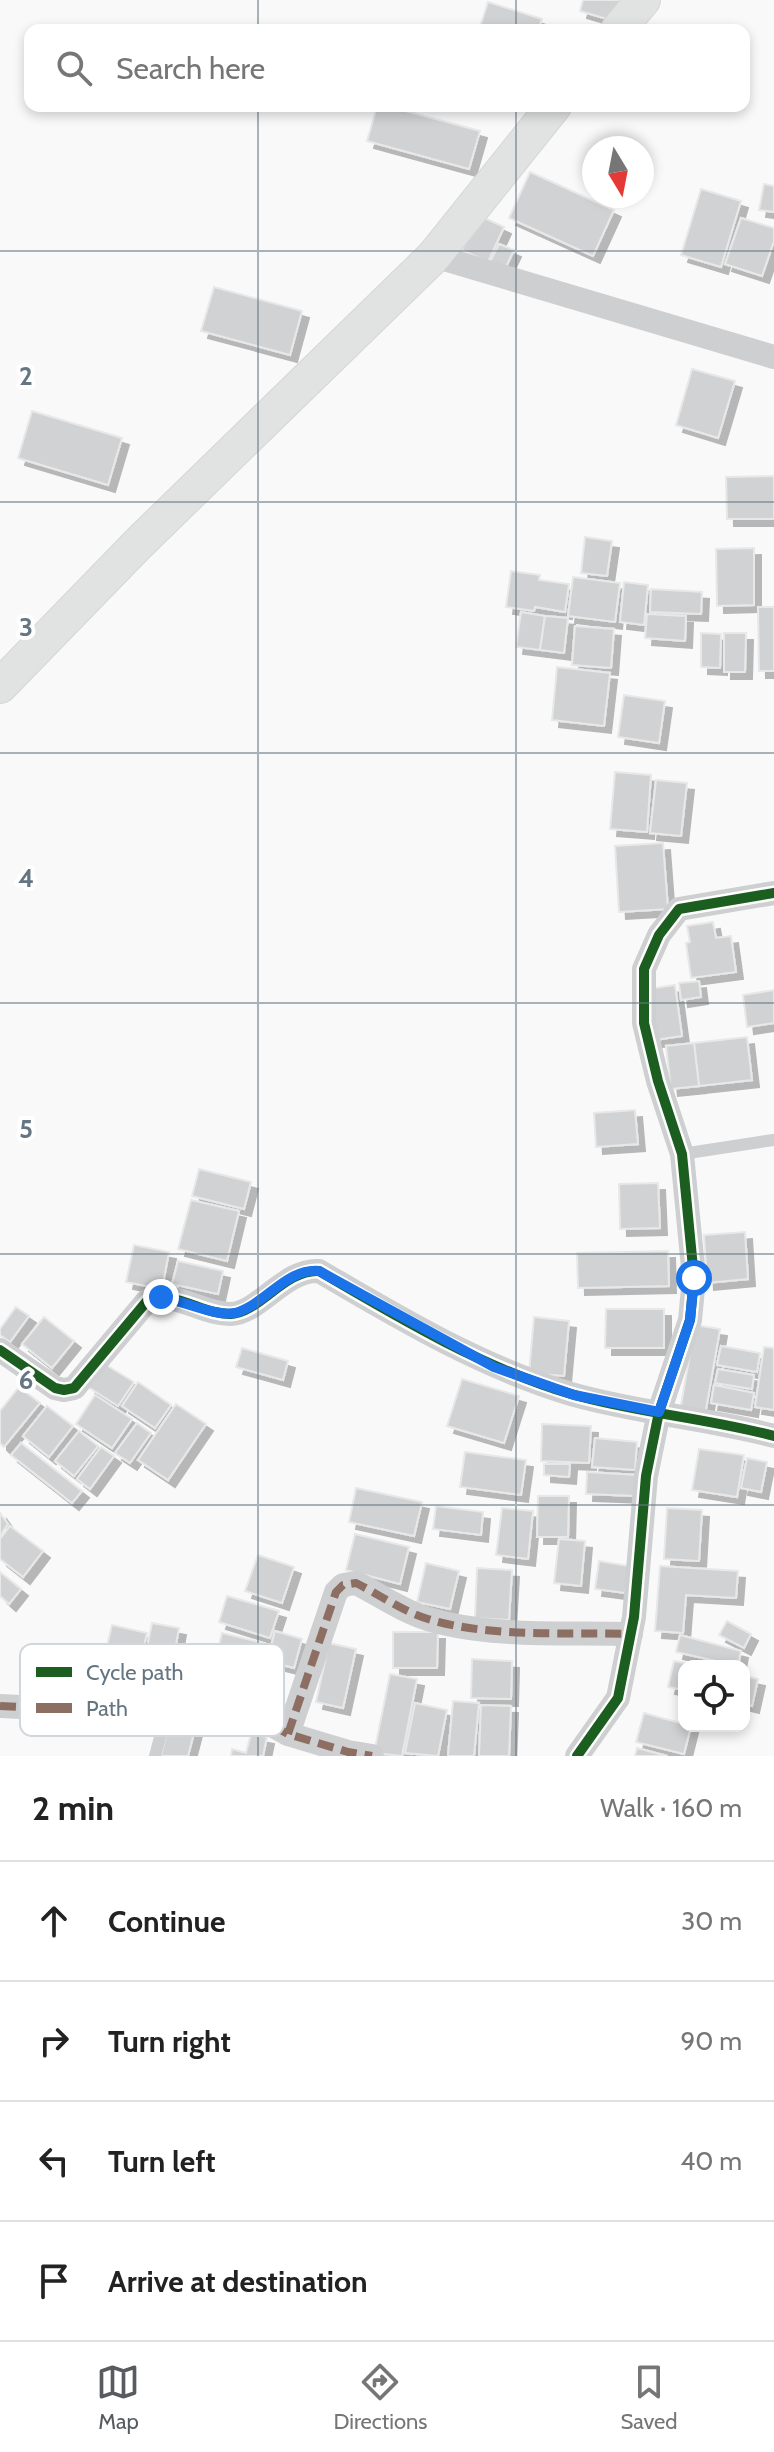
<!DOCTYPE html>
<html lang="en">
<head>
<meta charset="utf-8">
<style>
	:root { --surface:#fff; --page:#f6f6f6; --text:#222; --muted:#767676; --line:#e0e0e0; --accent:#585c60 }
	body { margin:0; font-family:Cabin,sans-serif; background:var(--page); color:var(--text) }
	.controls { position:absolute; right:24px; bottom:24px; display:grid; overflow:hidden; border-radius:16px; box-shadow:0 4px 12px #0003 }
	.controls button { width:72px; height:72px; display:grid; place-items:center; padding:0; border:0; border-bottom:2px solid var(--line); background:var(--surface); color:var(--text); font:40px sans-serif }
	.compass { position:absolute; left:582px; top:136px; width:72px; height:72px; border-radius:50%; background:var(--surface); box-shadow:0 4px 12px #0003; rotate:170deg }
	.stop { position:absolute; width:24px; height:24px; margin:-18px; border:6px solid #1a73e8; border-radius:50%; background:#fff }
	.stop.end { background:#1a73e8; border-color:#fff; box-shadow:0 2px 8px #0008 }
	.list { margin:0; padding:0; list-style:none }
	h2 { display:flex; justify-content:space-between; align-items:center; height:104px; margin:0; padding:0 32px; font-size:34px }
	h2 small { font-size:26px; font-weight:400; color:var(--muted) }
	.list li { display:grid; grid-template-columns:52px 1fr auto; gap:24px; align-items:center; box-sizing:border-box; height:120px; padding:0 32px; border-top:2px solid var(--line) }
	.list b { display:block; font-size:30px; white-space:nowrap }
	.list em { font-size:26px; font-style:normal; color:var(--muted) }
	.icon { flex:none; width:44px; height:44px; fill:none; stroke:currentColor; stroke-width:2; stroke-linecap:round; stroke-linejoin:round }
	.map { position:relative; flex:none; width:774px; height:1756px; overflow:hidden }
	.search { position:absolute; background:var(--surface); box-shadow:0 4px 12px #0003; left:24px; right:24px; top:24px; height:88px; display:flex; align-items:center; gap:20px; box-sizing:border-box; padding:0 28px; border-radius:16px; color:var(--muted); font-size:30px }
	.sheet { height:584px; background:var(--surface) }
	nav { display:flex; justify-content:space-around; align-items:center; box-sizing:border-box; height:112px; border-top:2px solid var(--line); background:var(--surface); font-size:22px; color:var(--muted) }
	nav a { display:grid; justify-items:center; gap:4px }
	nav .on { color:var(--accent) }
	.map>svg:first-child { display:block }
</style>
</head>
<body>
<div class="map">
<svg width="774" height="1756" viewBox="0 0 774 1756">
	<defs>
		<filter id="shadow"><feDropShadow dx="7" dy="7" stdDeviation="0" flood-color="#0004"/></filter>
	</defs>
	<rect width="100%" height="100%" fill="#f9f9f9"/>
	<g fill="#d0d2d3" stroke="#e8e8e8" stroke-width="2" filter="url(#shadow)">
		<path d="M583,0h37l-6,21 -34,-10z"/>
		<path d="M488,2l54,17 -4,11h-59z"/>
		<path d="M377,106h10l93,25 -11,38 -102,-28z"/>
		<path d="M530,172l84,38 -21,46 -84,-38z"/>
		<path d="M764,184l10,2v26l-15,-2z"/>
		<path d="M701,189l40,12 -20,66 -40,-12z"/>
		<path d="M478,215l26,12 -16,35 -26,-12z"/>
		<path d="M741,218l33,10v13l-12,35 -37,-12z"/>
		<path d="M499,244l15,6 -10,21 -15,-7z"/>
		<path d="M214,287l88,24 -12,44 -89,-24z"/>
		<path d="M692,369l43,12 -17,57 -42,-13z"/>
		<path d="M32,411l90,27 -14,47 -90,-27z"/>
		<path d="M774,476v43h-47l-1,-42z"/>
		<path d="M585,537l27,4 -5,35 -26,-3z"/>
		<path d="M754,548v57l-37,1 -1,-57z"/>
		<path d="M511,571l29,4 -1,5 30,4 -4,28 -30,-5 -1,4 -28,-4z"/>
		<path d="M573,577l47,6 -5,39 -47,-6z"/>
		<path d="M624,582l24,3 -4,40 -24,-3z"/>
		<path d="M651,589l51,3 -1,22 -51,-2z"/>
		<path d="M758,607h16v64h-15z"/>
		<path d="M521,612l24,4 -5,34 -24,-3z"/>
		<path d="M647,614l39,2 -1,25 -40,-3z"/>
		<path d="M545,616l23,2 -4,35 -24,-3z"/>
		<path d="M575,626l39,3 -3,39 -39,-3z"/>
		<path d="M701,633l20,1 -1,34 -19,-1z"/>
		<path d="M724,633h22l-1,39h-21z"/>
		<path d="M557,667l53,6 -6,53 -52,-6z"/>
		<path d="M624,695l41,6 -6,42 -41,-6z"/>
		<path d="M615,772l36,3 -4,57 -37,-3z"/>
		<path d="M656,780l31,3 -6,53 -31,-3z"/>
		<path d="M663,843l5,66 -49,3 -4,-66z"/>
		<path d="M713,922l3,16 15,-2 5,36 -45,6 -5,-35 4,-1 -3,-16z"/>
		<path d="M699,981l2,16 -20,3 -2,-17z"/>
		<path d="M675,985l7,51 -27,4 -7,-51z"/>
		<path d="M774,990v33l-27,4 -4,-32z"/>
		<path d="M747,1037l5,43 -53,6 -5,-43z"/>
		<path d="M694,1043l5,43 -28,3 -5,-43z"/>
		<path d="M635,1110l3,34 -42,3 -2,-34z"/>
		<path d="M199,1169l52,13 -7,27 -52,-13z"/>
		<path d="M658,1183l2,45 -40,1 -1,-45z"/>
		<path d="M191,1200l48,11 -12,50 -49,-12z"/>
		<path d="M745,1232l3,47 -41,4 -3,-48z"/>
		<path d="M134,1245l35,7 -7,37 -36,-7z"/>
		<path d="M668,1251l1,35 -91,2 -1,-35z"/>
		<path d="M178,1261l45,10 -5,23 -46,-10z"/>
		<path d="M16,1307l13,9 -19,26 -10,-7v-6z"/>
		<path d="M606,1309h58v39h-59z"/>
		<path d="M44,1317l30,24 -22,27 -30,-24z"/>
		<path d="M534,1317l35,4 -5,55 -35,-3z"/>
		<path d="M695,1325l25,4 -15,86 -25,-4z"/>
		<path d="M721,1346l39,7 -3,19 -40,-7z"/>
		<path d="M764,1347l10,1v62l-19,-3z"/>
		<path d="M242,1348l46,13 -5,19 -47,-13z"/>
		<path d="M103,1363l31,19 -16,24 -30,-19z"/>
		<path d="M718,1369l36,6 -2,14 -37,-6z"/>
		<path d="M462,1379l57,17 -15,47 -57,-17z"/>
		<path d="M138,1382l33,23 -16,23 -33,-22z"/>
		<path d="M714,1385l40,8 -3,17 -40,-7z"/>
		<path d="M19,1387l21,16 -36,44 -4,-4v-32z"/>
		<path d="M95,1395l37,24 -20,29 -36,-24z"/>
		<path d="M176,1404l30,20 -38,56 -30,-20z"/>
		<path d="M47,1406l26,20 -24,31 -26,-21z"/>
		<path d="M137,1423l14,10 -21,30 -15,-10z"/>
		<path d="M542,1424l49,2 -2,37 -48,-2z"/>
		<path d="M79,1431l19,15 -24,30 -19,-15z"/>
		<path d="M595,1438l42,4 -2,28 -43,-3z"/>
		<path d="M21,1443l61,48 -10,12 -61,-48z"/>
		<path d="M101,1447l13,9 -24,33 -13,-10z"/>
		<path d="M699,1449l45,6 -7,42 -45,-7z"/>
		<path d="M465,1452l61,8 -5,35 -61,-8z"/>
		<path d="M747,1458l20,4 -6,30 -20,-4z"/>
		<path d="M544,1464h26l-1,13 -25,-2z"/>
		<path d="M587,1472l51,3 -1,21 -51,-2z"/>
		<path d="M356,1488l66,14 -8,34 -65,-14z"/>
		<path d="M538,1496h31l-1,41h-31z"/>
		<path d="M436,1506l47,6 -2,23 -48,-6z"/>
		<path d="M502,1508l31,3 -5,48 -32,-4z"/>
		<path d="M667,1508l35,2 -3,51 -35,-2z"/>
		<path d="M0,1513l8,11 -8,12z"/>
		<path d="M10,1526l33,25 -20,26 -23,-18v-20z"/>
		<path d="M355,1534l54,13 -9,37 -54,-14z"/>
		<path d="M559,1539l26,2 -4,45 -27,-3z"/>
		<path d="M258,1555l36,12 -12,36 -37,-12z"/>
		<path d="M599,1561l30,5 -4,27 -30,-4z"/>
		<path d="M426,1563l33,8 -9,38 -33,-7z"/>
		<path d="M660,1566l78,5 -2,27 -50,-3 -3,38 -28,-2z"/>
		<path d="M477,1568l35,2 -3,50 -34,-2z"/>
		<path d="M0,1572l21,17 -12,15 -9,-8z"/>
		<path d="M227,1596l52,15 -9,27 -51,-16z"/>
		<path d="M727,1621l24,13 -7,14 -25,-13z"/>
		<path d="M152,1623l27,5 -9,50 -28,-5z"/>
		<path d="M112,1625l35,8 -9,38 -35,-9z"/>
		<path d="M275,1631l27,8 -8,29 -27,-7z"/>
		<path d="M393,1632h45l-1,36h-44z"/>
		<path d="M222,1633l41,10 -11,43 -41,-10z"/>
		<path d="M680,1635l61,16 -3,15 -62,-14z"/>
		<path d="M329,1643l27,6 -13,59 -27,-6z"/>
		<path d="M472,1659l40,2 -1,38 -40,-1z"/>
		<path d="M674,1661l25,5h-15v24l-16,-3z"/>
		<path d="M390,1674l27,5 -15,77 -28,-3z"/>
		<path d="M744,1676l14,3 -6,27 -8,-2z"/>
		<path d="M176,1696l26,6 -14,54h-27z"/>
		<path d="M453,1701l26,2 -5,53h-26z"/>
		<path d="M415,1703l32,7 -9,46 -33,-3z"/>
		<path d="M481,1705l30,1 -2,50h-30z"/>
		<path d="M644,1713l47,13 -7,28 -48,-12z"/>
		<path d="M251,1734l16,3 -4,19h-32l1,-7 14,4z"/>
		<path d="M637,1748l30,8h-32z"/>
	</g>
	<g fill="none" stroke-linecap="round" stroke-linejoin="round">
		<defs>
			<g id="secondary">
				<path d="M618,30l25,-30"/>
				<path d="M0,686l139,-143 295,-287 120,-150"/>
			</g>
		</defs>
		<use href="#secondary" stroke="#d5d6d7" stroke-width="36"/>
		<g stroke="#cecfd0" stroke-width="12">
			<path d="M682,1154l91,-14"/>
			<path d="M155,1756l19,-72"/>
		</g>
		<g stroke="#cecfd0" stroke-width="24">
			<path d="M434,256l340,101"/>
			<path d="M0,1350l55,38 9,2 10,-2 73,-87c27,-12 56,14 84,13 28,-1 54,-45 88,-43 80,47 162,96 252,123 66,19 136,24 203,42"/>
			<path d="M0,1706l62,3 78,-28h21l53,13 74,40 60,18 24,4"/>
			<path d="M288,1734l48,-142 7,-7 13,-2c24,12 46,28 72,36 62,19 138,13 203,15"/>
			<path d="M577,1756l41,-58 16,-81 12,-141 13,-64 31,-92 4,-42 -12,-124 -24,-73 -14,-58v-54l15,-34 20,-26 95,-16"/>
		</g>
		<use href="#secondary" stroke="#e1e2e2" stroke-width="34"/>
		<g stroke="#8d6e63" stroke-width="8" stroke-dasharray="16 8" stroke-linecap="butt">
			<path d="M0,1706l62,3 78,-28h21l53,13 74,40 60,18 24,4"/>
			<path d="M288,1734l48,-142 7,-7 13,-2c24,12 46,28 72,36 62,19 138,13 203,15"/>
		</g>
		<defs>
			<g id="cycleway">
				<path d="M0,1350l55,38 9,2 10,-2 73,-87c27,-12 56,14 84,13 28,-1 54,-45 88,-43 80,47 162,96 252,123 66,19 136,24 203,42"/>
				<path d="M577,1756l41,-58 16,-81 12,-141 13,-64 31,-92 4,-42 -12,-124 -24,-73 -14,-58v-54l15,-34 20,-26 95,-16"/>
			</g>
		</defs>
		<use href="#cycleway" stroke="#fff" stroke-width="15"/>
		<use href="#cycleway" stroke="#1b5e20" stroke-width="10"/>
	</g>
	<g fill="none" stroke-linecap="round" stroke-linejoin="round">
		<path stroke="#1a73e8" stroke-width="10" d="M161,1297c19,3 56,20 74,16 30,-8 51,-45 84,-42l175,96 80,28 85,17 31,-92 4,-42"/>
	</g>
	<path fill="none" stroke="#657683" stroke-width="2" stroke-opacity="0.55" d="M258,0v30M516,0v30M258,106v1650M516,106v1650M0,251h774M0,502h774M0,753h774M0,1003h774M0,1254h774M0,1505h774"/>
	<rect x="20" y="1644" width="264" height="92" rx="12" fill="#fff" stroke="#d1d6da" stroke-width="2"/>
	<rect x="36" y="1667" width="36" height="10" fill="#1b5e20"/>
	<rect x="36" y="1703" width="36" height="10" fill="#8d6e63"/>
	<g font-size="22" fill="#657683">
		<text x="86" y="1680">Cycle path</text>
		<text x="86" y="1716">Path</text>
	</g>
	<g font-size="26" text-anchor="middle" font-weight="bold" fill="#657683" stroke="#fff" stroke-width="8" stroke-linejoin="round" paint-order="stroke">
		<text x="26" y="385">2</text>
		<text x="26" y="636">3</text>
		<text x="26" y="887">4</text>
		<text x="26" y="1138">5</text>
		<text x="26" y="1389">6</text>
	</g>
</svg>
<div class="controls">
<button><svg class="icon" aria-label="locate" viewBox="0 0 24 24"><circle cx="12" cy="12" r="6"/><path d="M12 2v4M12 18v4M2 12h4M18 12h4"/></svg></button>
</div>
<svg class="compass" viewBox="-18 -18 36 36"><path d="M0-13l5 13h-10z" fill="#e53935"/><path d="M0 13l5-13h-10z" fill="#767676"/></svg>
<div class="stop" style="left:694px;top:1278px"></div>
<div class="stop end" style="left:161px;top:1297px"></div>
<div class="search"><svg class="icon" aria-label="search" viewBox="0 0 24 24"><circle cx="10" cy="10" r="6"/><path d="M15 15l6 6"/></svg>Search here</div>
</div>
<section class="sheet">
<h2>2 min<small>Walk · 160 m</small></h2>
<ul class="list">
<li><svg class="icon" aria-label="ahead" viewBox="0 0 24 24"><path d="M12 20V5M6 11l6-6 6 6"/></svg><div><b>Continue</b></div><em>30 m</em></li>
<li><svg class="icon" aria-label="right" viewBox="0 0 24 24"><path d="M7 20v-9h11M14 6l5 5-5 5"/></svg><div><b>Turn right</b></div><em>90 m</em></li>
<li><svg class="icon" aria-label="left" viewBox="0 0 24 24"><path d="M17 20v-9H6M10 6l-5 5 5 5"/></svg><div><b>Turn left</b></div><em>40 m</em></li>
<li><svg class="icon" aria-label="arrive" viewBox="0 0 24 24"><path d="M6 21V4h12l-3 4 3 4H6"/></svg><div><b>Arrive at destination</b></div></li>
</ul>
</section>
<nav>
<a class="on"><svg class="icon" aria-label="map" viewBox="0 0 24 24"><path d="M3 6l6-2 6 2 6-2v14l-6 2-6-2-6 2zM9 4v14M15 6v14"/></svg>Map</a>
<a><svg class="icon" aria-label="directions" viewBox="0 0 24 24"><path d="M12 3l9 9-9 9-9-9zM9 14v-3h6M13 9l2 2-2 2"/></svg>Directions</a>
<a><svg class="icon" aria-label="saved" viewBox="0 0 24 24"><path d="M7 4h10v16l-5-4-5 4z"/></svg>Saved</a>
</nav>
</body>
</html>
